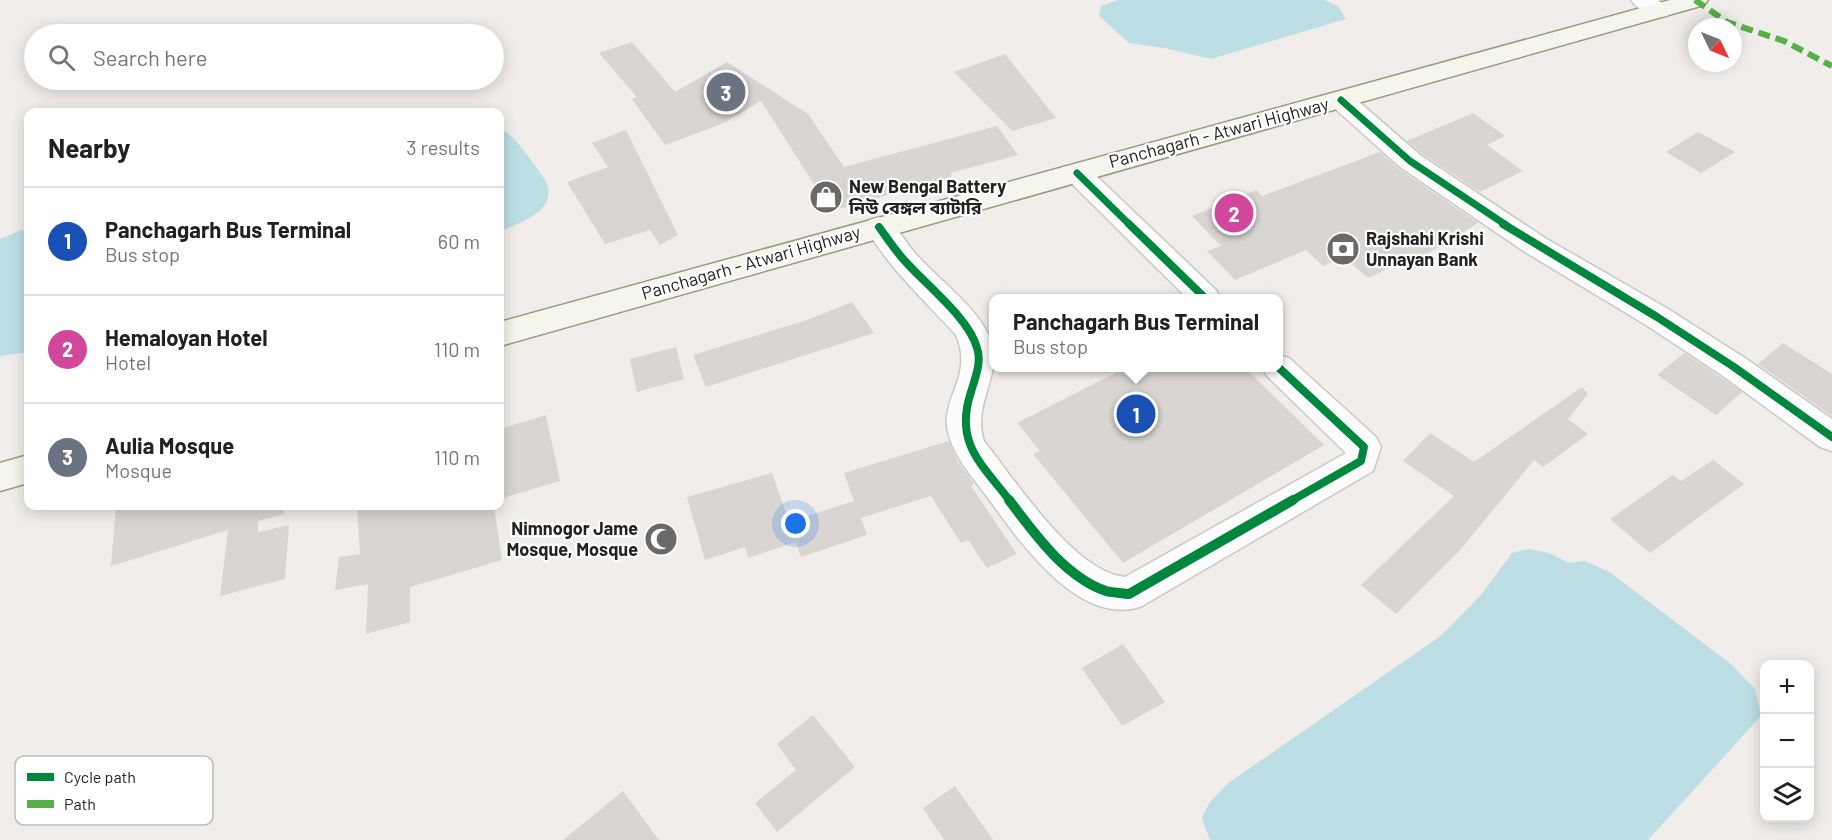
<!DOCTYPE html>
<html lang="en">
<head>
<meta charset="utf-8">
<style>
	:root { --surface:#fff; --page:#f6f6f6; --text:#202124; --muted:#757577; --line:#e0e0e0; --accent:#d93025 }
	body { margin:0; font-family:Barlow,"Noto Sans Bengali",sans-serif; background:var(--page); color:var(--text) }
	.controls { position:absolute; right:18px; bottom:18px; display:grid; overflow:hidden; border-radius:12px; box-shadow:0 3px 15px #0003 }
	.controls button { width:54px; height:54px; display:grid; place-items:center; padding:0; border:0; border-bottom:2px solid var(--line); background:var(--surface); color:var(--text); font:30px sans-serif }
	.compass { position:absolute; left:1688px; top:18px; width:54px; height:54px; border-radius:50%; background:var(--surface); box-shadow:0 3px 15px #0003; rotate:133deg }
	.you { position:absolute; left:796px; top:524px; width:21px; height:21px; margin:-15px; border:4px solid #fff; border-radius:50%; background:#1a73e8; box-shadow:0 0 0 9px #1a73e833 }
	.badge { display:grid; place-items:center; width:39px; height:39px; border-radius:50%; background:var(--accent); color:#fff; font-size:20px; font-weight:700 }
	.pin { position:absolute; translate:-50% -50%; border:3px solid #fff; box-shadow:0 2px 6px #0006 }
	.popup { position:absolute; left:989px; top:294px; width:294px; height:78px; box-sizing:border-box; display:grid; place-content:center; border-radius:12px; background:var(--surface); filter:drop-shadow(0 2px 4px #0005); font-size:20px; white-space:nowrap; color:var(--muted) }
	.popup b { font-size:22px; color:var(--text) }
	.popup::after { content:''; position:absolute; left:50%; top:100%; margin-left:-12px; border:12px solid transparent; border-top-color:var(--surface) }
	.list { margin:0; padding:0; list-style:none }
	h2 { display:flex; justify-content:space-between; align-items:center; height:78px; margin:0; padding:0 24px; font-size:26px }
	h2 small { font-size:20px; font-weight:400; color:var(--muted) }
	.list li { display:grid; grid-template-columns:39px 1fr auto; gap:18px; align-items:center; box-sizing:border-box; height:108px; padding:0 24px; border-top:2px solid var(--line) }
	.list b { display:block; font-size:22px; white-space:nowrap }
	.list p { margin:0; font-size:20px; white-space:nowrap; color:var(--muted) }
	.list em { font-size:20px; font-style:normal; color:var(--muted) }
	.icon { flex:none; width:33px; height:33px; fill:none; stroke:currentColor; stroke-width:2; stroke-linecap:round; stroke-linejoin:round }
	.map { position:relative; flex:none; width:1832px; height:840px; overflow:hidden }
	.search { position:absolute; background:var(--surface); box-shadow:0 3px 15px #0003; left:24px; top:24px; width:480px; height:66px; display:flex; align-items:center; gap:15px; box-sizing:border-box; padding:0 21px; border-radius:33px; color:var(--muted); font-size:22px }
	.panel { position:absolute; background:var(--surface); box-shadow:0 3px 15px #0003; left:24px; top:108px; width:480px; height:402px; border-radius:12px }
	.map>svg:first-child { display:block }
</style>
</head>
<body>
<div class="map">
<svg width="1832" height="840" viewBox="0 0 1832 840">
	<rect width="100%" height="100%" fill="#f0edea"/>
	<g fill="#bcdee4">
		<path d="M1118,0h207l13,6 8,13 -135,40 -46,-11 -36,-5 -30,-27 2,-10z"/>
		<path d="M500,129c13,6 21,18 30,30 5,7 12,15 16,23 13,29 -27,41 -46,49z"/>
		<path d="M21,230l7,1v121l-28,4v-117z"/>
		<path d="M1529,549l20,4 20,10 16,-2 26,12 121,92 23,24 6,27 -113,124h-438l-8,-22 8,-16 17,-18 215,-149 39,-40 31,-42z"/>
	</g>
	<g fill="#d9d5d3">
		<path d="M632,42l43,50 52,-30 81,52 36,53 153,-41 21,29 -68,18 2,4 -121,34 -70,-110 -37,22 -59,22 -33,-46 5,-2 -38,-44z"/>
		<path d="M1005,54l51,64 -44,13 -58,-59z"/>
		<path d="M1473,113l32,23 -18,9 36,26 -43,21 -59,-39 -14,-12z"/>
		<path d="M626,130l52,105 -18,10 -10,-15 -45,14 -38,-62 41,-15 -16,-24z"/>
		<path d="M1698,132l37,20 -34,21 -35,-21z"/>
		<path d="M1380,152l19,17 79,54 -57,35 -4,-3 -49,23 -24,-21 -21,9 -17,-16 -71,30 -28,-29 14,-5 -29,-30 64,-26 6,6z"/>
		<path d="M852,302l22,31 -168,54 -13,-32 117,-36z"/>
		<path d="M1783,343l49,31v42l-74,-52z"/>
		<path d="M676,347l8,32 -47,13 -7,-33z"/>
		<path d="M1684,353l38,25 20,14 -26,23 -59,-40z"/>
		<path d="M1125,368h120l79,77 -201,118 -90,-109 7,-3 -23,-28z"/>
		<path d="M1582,387l6,7 -20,25 20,15 -45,33 -9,-7 -73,89 -65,65 -35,-29 93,-89 -51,-35 27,-28 44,29z"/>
		<path d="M546,415l14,66 -60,18v-70z"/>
		<path d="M949,441l8,19 17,24 -3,2 46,68 -30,14 -19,-28 -7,3 -30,-47 -70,22 6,17 -66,22 -5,-15 -48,16 -3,-11 -40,13 -18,-63 85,-24 17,49 65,-21 -10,-28z"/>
		<path d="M1713,460l31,24 -94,69 -40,-34 63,-44 8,6z"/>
		<path d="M116,506h166l2,8 -26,7v11l31,-7 -4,54 -65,17 8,-66 -117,36z"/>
		<path d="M357,506h137l8,54 -92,27v35l-44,12 2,-50 -33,6 4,-33 21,-3z"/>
		<path d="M1123,644l42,58 -43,24 -40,-58z"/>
		<path d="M813,715l42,52 -78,65 -22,-29 41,-33 -19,-26z"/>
		<path d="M955,786l38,54h-49l-21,-32z"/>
		<path d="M623,791l36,49h-96z"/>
	</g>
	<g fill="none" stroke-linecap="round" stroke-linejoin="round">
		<defs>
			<g id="street">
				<path d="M1631,0h27l13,11 -4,5c-14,3 -27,-4 -36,-16z"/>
				<path d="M1341,92l9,2 70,61 125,83 123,71 77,49 87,61v32l-12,-4 -97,-71 -77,-51 -121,-73 -125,-85 -68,-61 -4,-6 4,-6z"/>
				<path d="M1077,164l10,3 129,123 4,8h-33l-120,-119 -4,-6 4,-6z"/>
				<path d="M879,217c17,5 24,22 35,35 20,23 50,45 67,70 5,7 12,20 13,29 2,31 -21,58 -10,90 31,39 90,131 141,136l221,-124 -79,-77 -5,-8h16v-13l11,3 87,79 5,10 -8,24 -231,135c-62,23 -123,-65 -154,-108 -15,-20 -34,-41 -40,-66 -8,-34 26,-56 8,-97 -31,-34 -67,-67 -91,-108l4,-7z"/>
			</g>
			<g id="secondary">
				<path d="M1670,0h38l-4,5 -1204,341v-24z"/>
				<path d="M28,455v28l-28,8v-28z"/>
			</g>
		</defs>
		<use href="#street" stroke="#c9c8c6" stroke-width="3"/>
		<use href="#secondary" stroke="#9b9a80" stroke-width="3"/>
		<use href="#street" fill="#fdfcfc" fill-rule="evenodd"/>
		<use href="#secondary" fill="#f5f5ed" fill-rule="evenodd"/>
		<path stroke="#55b145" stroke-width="6" stroke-dasharray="12 6" stroke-linecap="butt" d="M1695,0l32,22 57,19 48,25"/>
		<defs>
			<g id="cycleway-far2">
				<path d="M1341,100l69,61 96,64"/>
				<path d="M1077,173l53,52"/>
			</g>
			<g id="cycleway-far1">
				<path d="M1129,224l76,74"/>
				<path d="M1503,224l154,93 77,50 98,70"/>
				<path d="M879,227c8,11 16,23 25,33 21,24 65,58 73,88 5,14 -2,30 -6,44 -17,51 10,71 39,109"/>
				<path d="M1278,367l86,80 -3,14 -70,40"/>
			</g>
			<path id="cycleway" d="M1009,500c25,33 56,77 97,91 7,2 16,2 23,3l164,-94"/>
		</defs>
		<use href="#cycleway-far2" stroke="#fff" stroke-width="10"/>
		<use href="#cycleway-far1" stroke="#fff" stroke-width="12"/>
		<use href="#cycleway" stroke="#fff" stroke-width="14"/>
		<use href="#cycleway-far2" stroke="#00873e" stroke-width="7"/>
		<use href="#cycleway-far1" stroke="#00873e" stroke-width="8"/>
		<use href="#cycleway" stroke="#00873e" stroke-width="10"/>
	</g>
	<defs>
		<symbol id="shop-disc" viewBox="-11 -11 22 22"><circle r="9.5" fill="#6a6968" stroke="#fff"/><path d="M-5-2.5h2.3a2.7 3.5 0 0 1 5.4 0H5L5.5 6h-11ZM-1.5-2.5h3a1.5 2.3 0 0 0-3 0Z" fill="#fff"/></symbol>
		<symbol id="bank-disc" viewBox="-11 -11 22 22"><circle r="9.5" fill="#6a6968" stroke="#fff"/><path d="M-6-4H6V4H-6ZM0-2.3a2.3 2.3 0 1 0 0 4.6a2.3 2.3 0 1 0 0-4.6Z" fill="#fff"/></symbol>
		<symbol id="mosque-disc" viewBox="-11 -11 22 22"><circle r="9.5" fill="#6a6968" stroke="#fff"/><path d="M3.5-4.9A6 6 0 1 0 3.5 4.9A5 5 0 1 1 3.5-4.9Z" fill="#fff"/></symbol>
	</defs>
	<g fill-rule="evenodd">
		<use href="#shop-disc" x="807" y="178" width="38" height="38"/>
		<use href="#bank-disc" x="1324" y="230" width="38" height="38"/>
		<use href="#mosque-disc" x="642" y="520" width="38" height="38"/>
	</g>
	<g text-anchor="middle" stroke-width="4.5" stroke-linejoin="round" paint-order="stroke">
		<g font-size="18" fill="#222" stroke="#fff">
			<text transform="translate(1219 133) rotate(-15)" y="6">Panchagarh - Atwari Highway</text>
			<text transform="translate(751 263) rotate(-16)" y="6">Panchagarh - Atwari Highway</text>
		</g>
		<g font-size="18" font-weight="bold" fill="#222" stroke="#fff" text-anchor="start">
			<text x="849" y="193">New Bengal Battery<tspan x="849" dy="21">নিউ বেঙ্গল ব্যাটারি</tspan></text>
			<text x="1366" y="245">Rajshahi Krishi<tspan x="1366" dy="21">Unnayan Bank</tspan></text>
			<text x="638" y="535" text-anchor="end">Nimnogor Jame<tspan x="638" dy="21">Mosque, Mosque</tspan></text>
		</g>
	</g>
	<rect x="15" y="756" width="198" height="69" rx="9" fill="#fff" stroke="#bdbdbd" stroke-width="1.5"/>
	<rect x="27" y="773" width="27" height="8" fill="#00873e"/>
	<rect x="27" y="800" width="27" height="8" fill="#55b145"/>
	<g font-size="16" fill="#222">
		<text x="64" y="783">Cycle path</text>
		<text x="64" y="810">Path</text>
	</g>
</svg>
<div class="controls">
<button>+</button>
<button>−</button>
<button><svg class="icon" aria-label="layers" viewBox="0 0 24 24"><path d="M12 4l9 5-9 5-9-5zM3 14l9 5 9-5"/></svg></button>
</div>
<svg class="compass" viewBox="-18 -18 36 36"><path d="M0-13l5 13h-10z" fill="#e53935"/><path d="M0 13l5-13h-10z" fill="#757577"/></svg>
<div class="you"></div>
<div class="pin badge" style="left:1136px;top:414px;background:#1a4fb4">1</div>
<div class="popup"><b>Panchagarh Bus Terminal</b>Bus stop</div>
<div class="pin badge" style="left:1234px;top:213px;background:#d1479c">2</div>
<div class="pin badge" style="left:726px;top:92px;background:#6b7280">3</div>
<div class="search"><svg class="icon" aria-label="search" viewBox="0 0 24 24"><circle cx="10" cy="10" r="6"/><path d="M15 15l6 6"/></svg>Search here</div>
<section class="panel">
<h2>Nearby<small>3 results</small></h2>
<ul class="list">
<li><span class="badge" style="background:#1a4fb4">1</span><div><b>Panchagarh Bus Terminal</b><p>Bus stop</p></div><em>60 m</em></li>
<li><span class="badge" style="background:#d1479c">2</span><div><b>Hemaloyan Hotel</b><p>Hotel</p></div><em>110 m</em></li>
<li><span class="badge" style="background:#6b7280">3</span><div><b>Aulia Mosque</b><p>Mosque</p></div><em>110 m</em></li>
</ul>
</section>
</div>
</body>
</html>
